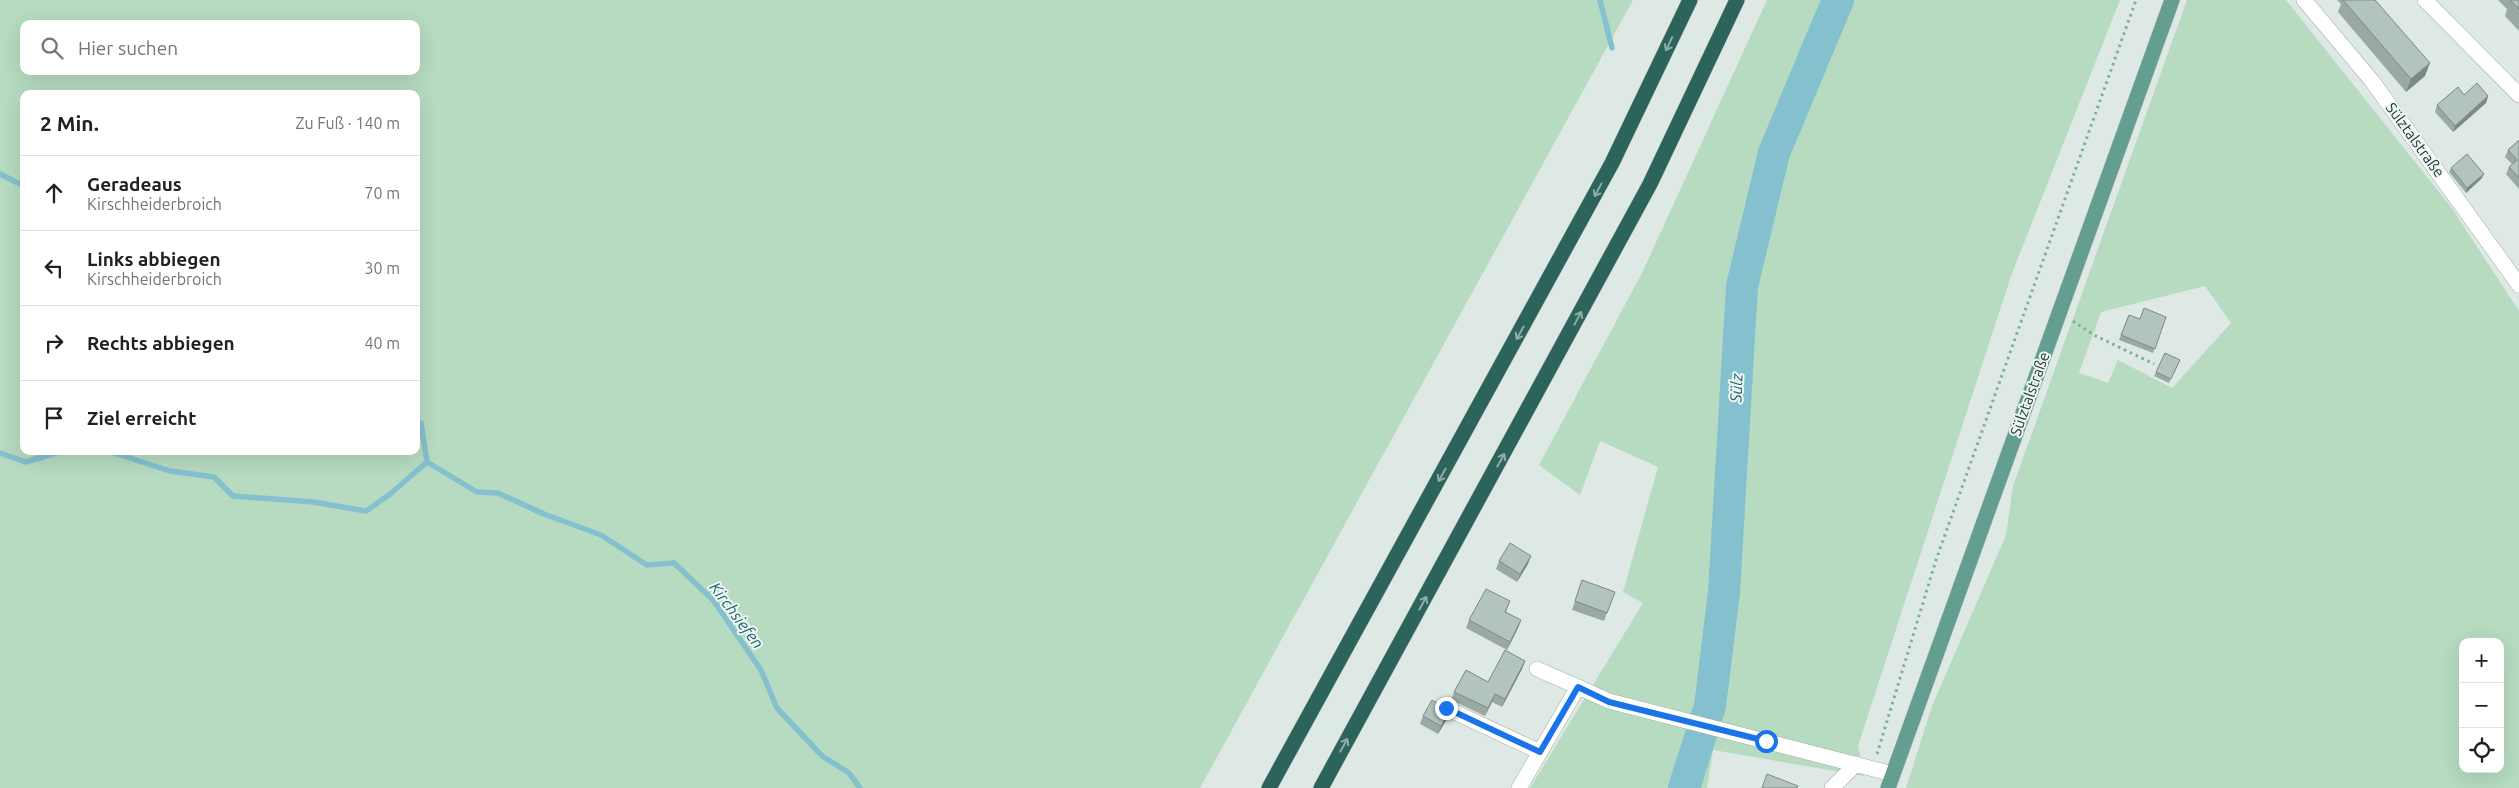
<!DOCTYPE html>
<html lang="de">
<head>
<meta charset="utf-8">
<style>
	:root { --surface:#fff; --page:#f6f6f6; --text:#202124; --muted:#757577; --line:#e0e0e0 }
	body { margin:0; font-family:Ubuntu,sans-serif; background:var(--page); color:var(--text) }
	.controls { position:absolute; right:15px; bottom:15px; display:grid; overflow:hidden; border-radius:10px; box-shadow:0 5px 20px #0002 }
	.controls button { width:45px; height:45px; display:grid; place-items:center; padding:0; border:0; border-bottom:1px solid var(--line); background:var(--surface); color:var(--text); font:25px sans-serif }
	.stop { position:absolute; width:15px; height:15px; margin:-11px; border:4px solid #1a73e8; border-radius:50%; background:#fff }
	.stop.end { background:#1a73e8; border-color:#fff; box-shadow:0 1px 5px #0008 }
	.list { margin:0; padding:0; list-style:none }
	h2 { display:flex; justify-content:space-between; align-items:center; height:65px; margin:0; padding:0 20px; font-size:21px }
	h2 small { font-size:16px; font-weight:400; color:var(--muted) }
	.list li { display:grid; grid-template-columns:32px 1fr auto; gap:15px; align-items:center; box-sizing:border-box; height:75px; padding:0 20px; border-top:1px solid var(--line) }
	.list b { display:block; font-size:19px; white-space:nowrap }
	.list p { margin:0; font-size:16px; white-space:nowrap; color:var(--muted) }
	.list em { font-size:16px; font-style:normal; color:var(--muted) }
	.icon { flex:none; width:28px; height:28px; fill:none; stroke:currentColor; stroke-width:2; stroke-linecap:round; stroke-linejoin:round }
	.map { position:relative; flex:none; width:2519px; height:788px; overflow:hidden }
	.search { position:absolute; background:var(--surface); box-shadow:0 5px 20px #0002; left:20px; top:20px; width:400px; height:55px; display:flex; align-items:center; gap:12px; box-sizing:border-box; padding:0 18px; border-radius:10px; color:var(--muted); font-size:19px }
	.panel { position:absolute; background:var(--surface); box-shadow:0 5px 20px #0002; left:20px; top:90px; width:400px; height:365px; border-radius:10px }
	.map>svg:first-child { display:block }
</style>
</head>
<body>
<div class="map">
<svg width="2519" height="788" viewBox="0 0 2519 788">
	<rect width="100%" height="100%" fill="#dee9e5"/>
	<g fill="#b6dbc1" fill-rule="evenodd">
		<path d="M0,0h1633l-433,788h-1200zM24,24h392v47h-392zM24,94h392v357h-392z"/>
		<path d="M1767,0h353l-109,276 -153,470 6,30 -151,-26 -6,38h-177l113,-185 -20,-11 35,-125 -58,-26 -20,54 -41,-30 103,-192z"/>
		<path d="M2187,0h99l165,207 68,104v477h-613l26,-82 74,-171 7,-49zM2205,286l26,37 -59,65 -54,-28 -10,23 -29,-10 22,-61zM2463,642h37v127h-37z"/>
	</g>
	<g fill="none" stroke-linecap="round" stroke-linejoin="round">
		<g stroke="#85c0cf" stroke-width="5.5">
			<path d="M1600,0l12,48"/>
			<path d="M0,174l24,12"/>
			<path d="M416,422l5,1 6,39 50,30 21,1 46,21 57,21 46,30 27,-2 39,37 48,70 16,38 45,48 27,17 11,15"/>
			<path d="M108,451l62,20 44,6 19,19 80,6 53,9 23,-16 38,-33"/>
			<path d="M0,453l26,9 36,-11"/>
		</g>
		<path stroke="#85c0cf" stroke-width="32" d="M1684,788l26,-82 14,-114 18,-306 32,-133 64,-153"/>
		<defs>
			<g id="minor">
				<path d="M2304,0l68,81 147,204"/>
				<path d="M2425,0l94,95"/>
				<path d="M1537,669l41,18"/>
				<path d="M1446,708l94,44"/>
				<path d="M1519,788l59,-101 31,14 284,73"/>
				<path d="M1832,788l24,-24"/>
			</g>
			<path id="major" d="M1888,788l284,-788"/>
			<g id="highway">
				<path d="M1269,788l343,-625 78,-163"/>
				<path d="M1321,788l329,-604 87,-184"/>
			</g>
		</defs>
		<use href="#minor" stroke="#a1b0ac" stroke-width="16"/>
		<use href="#major" stroke="#bcc3c2" stroke-width="16"/>
		<use href="#highway" stroke="#bcc3c2" stroke-width="16"/>
		<g stroke="#7eada0" stroke-width="3" stroke-dasharray="2.5 4" stroke-linecap="butt">
			<path d="M2073,321l21,14 60,29"/>
			<path d="M1877,754l59,-194 200,-560"/>
		</g>
		<use href="#minor" stroke="#fff" stroke-width="15"/>
		<use href="#major" stroke="#639e91" stroke-width="15"/>
		<use href="#highway" stroke="#2c645b" stroke-width="15"/>
	</g>
	<g fill="#9aa9a3">
		<path d="M2337,0h38l50,76 -19,16 -68,-80 3,-8z"/>
		<path d="M2498,0h21v31l-14,-15 2,-7z"/>
		<path d="M2464,95l24,1 -2,7 -33,29 -18,-20 2,-7z"/>
		<path d="M2519,140v49l-13,-15 3,-7 3,-3 -7,-7 3,-7z"/>
		<path d="M2451,168l31,10 -16,15 -17,-21z"/>
		<path d="M2129,315l11,4 26,-2 -13,36 -34,-13z"/>
		<path d="M2180,360l-11,23 -15,-7 2,-4z"/>
		<path d="M1499,561l29,3 -11,18 -21,-13z"/>
		<path d="M1582,580l33,12 -11,29 -32,-11z"/>
		<path d="M1510,601l-4,11 15,8 -3,8 -11,22 -41,-22 3,-8z"/>
		<path d="M1525,661l-3,8 -20,38 -10,-5 -7,14 -34,-16 3,-8 34,-10z"/>
		<path d="M1423,716l24,3 -9,15 -18,-10z"/>
	</g>
	<g fill="#7d8985">
		<path d="M2430,63l-5,13 -19,16 5,-13z"/>
		<path d="M2488,96l-2,7 -33,29 2,-6z"/>
		<path d="M2484,174l-2,4 -16,15 1,-5z"/>
		<path d="M1531,556l-3,8 -11,18 3,-8z"/>
		<path d="M1521,620l-3,8 -11,22 3,-8z"/>
		<path d="M1525,661l-3,8 -20,38 3,-8z"/>
		<path d="M1495,694l-3,8 -7,14 3,-8z"/>
		<path d="M1450,711l-3,8 -9,15 3,-8z"/>
	</g>
	<g fill="#b3c4be" stroke="#7d8985">
		<path d="M2343,0h32l55,63 -19,16z"/>
		<path d="M2510,0h9v9z"/>
		<path d="M2477,83l11,13 -33,30 -18,-21 21,-18 6,8z"/>
		<path d="M2519,140v38l-10,-11 8,-7 -9,-10z"/>
		<path d="M2467,154l17,20 -17,14 -16,-20z"/>
		<path d="M2144,308l22,9 -11,32 -34,-14 8,-20 11,4z"/>
		<path d="M2165,353l15,7 -9,19 -15,-7z"/>
		<path d="M1510,543l21,13 -11,18 -21,-13z"/>
		<path d="M1582,580l33,12 -8,21 -32,-12z"/>
		<path d="M1486,589l24,12 -5,11 16,8 -11,22 -41,-22z"/>
		<path d="M1505,650l20,11 -20,38 -10,-5 -7,14 -34,-16 12,-22 22,12z"/>
		<path d="M1432,700l18,11 -9,15 -18,-10z"/>
		<path d="M1767,774l31,12 -1,2h-35z"/>
	</g>
	<defs><path id="oneway-shaft" d="M-6 0H5M1.5-3L5.5 0L1.5 3" fill="none" stroke-width="1.6" stroke-linecap="round" stroke-linejoin="round" transform="scale(1.25)"/></defs>
	<g stroke="#8dada6">
		<use href="#oneway-shaft" transform="translate(1669 44) rotate(115)"/>
		<use href="#oneway-shaft" transform="translate(1598 190) rotate(118)"/>
		<use href="#oneway-shaft" transform="translate(1578 318) rotate(-62)"/>
		<use href="#oneway-shaft" transform="translate(1520 333) rotate(119)"/>
		<use href="#oneway-shaft" transform="translate(1501 460) rotate(-61)"/>
		<use href="#oneway-shaft" transform="translate(1442 475) rotate(119)"/>
		<use href="#oneway-shaft" transform="translate(1423 603) rotate(-61)"/>
		<use href="#oneway-shaft" transform="translate(1344 745) rotate(-61)"/>
	</g>
	<g fill="none" stroke-linecap="round" stroke-linejoin="round">
		<path stroke="#1a73e8" stroke-width="6" d="M1446,708l94,44 38,-65 31,15 157,39"/>
	</g>
	<g text-anchor="middle" stroke-width="4" stroke-linejoin="round" paint-order="stroke">
		<g font-size="15" fill="#203833" stroke="#eef6f2">
			<text transform="translate(2415 140) rotate(54)" y="5">Sülztalstraße</text>
			<text transform="translate(2030 394) rotate(-70)" y="5">Sülztalstraße</text>
		</g>
		<g font-size="16" font-style="italic" fill="#1b6173" stroke="#eef6f2">
			<text transform="translate(1736 388) rotate(-87)" y="6">Sülz</text>
			<text transform="translate(737 615) rotate(53)" y="6">Kirchsiefen</text>
		</g>
	</g>
</svg>
<div class="controls">
<button>+</button>
<button>−</button>
<button><svg class="icon" aria-label="locate" viewBox="0 0 24 24"><circle cx="12" cy="12" r="6"/><path d="M12 2v4M12 18v4M2 12h4M18 12h4"/></svg></button>
</div>
<div class="stop" style="left:1766px;top:741px"></div>
<div class="stop end" style="left:1446px;top:708px"></div>
<div class="search"><svg class="icon" aria-label="search" viewBox="0 0 24 24"><circle cx="10" cy="10" r="6"/><path d="M15 15l6 6"/></svg>Hier suchen</div>
<section class="panel">
<h2>2 Min.<small>Zu Fuß · 140 m</small></h2>
<ul class="list">
<li><svg class="icon" aria-label="ahead" viewBox="0 0 24 24"><path d="M12 20V5M6 11l6-6 6 6"/></svg><div><b>Geradeaus</b><p>Kirschheiderbroich</p></div><em>70 m</em></li>
<li><svg class="icon" aria-label="left" viewBox="0 0 24 24"><path d="M17 20v-9H6M10 6l-5 5 5 5"/></svg><div><b>Links abbiegen</b><p>Kirschheiderbroich</p></div><em>30 m</em></li>
<li><svg class="icon" aria-label="right" viewBox="0 0 24 24"><path d="M7 20v-9h11M14 6l5 5-5 5"/></svg><div><b>Rechts abbiegen</b></div><em>40 m</em></li>
<li><svg class="icon" aria-label="arrive" viewBox="0 0 24 24"><path d="M6 21V4h12l-3 4 3 4H6"/></svg><div><b>Ziel erreicht</b></div></li>
</ul>
</section>
</div>
</body>
</html>
